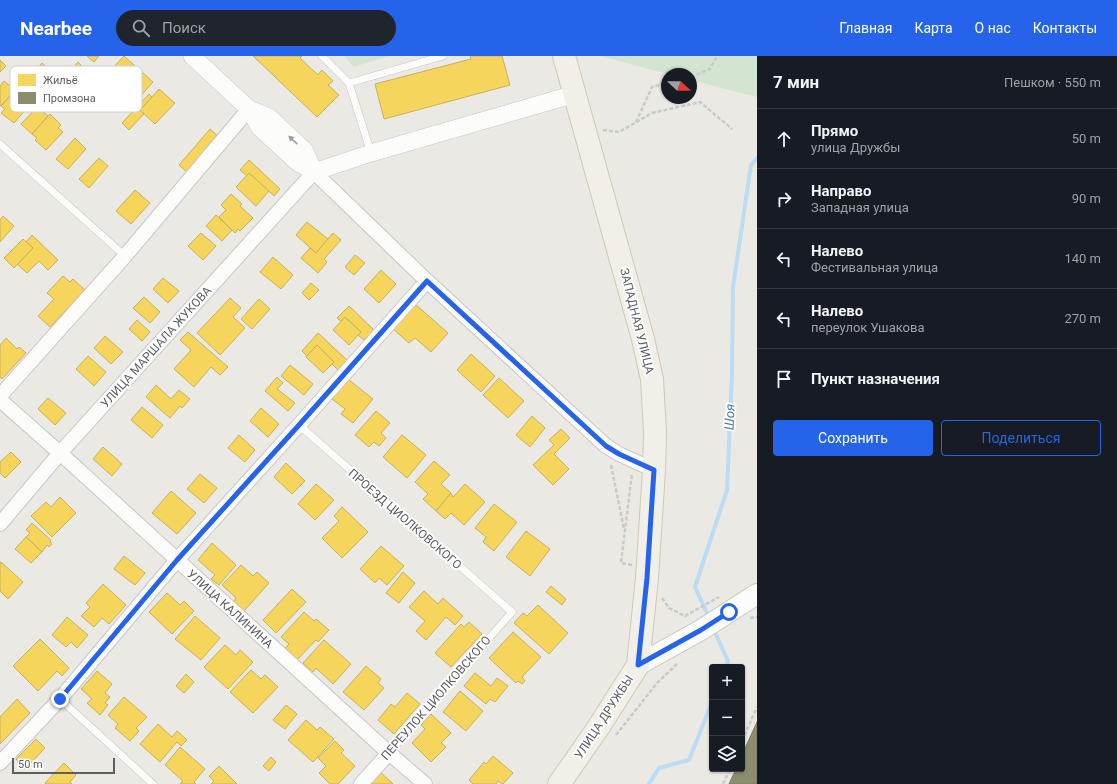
<!DOCTYPE html>
<html lang="ru">
<head>
<meta charset="utf-8">
<style>
	:root { --surface:#171b24; --page:#20242c; --text:#f1f3f6; --muted:#9ea1a6; --line:#363941; --accent:#2563eb }
	body { margin:0; font-family:Roboto,sans-serif; background:var(--page); color:var(--text) }
	.controls { position:absolute; right:12px; bottom:12px; display:grid; overflow:hidden; border-radius:4px; box-shadow:0 1px 3px #0004 }
	.controls button { width:36px; height:36px; display:grid; place-items:center; padding:0; border:0; border-bottom:1px solid var(--line); background:var(--surface); color:var(--text); font:20px sans-serif }
	.compass { position:absolute; left:661px; top:12px; width:36px; height:36px; border-radius:50%; background:var(--surface); box-shadow:0 1px 3px #0004; rotate:112deg }
	.scale { position:absolute; left:12px; bottom:10px; width:103px; box-sizing:border-box; padding-left:4px; border:2px solid #5b5e62; border-top:0; font-size:11px; line-height:14px; white-space:nowrap; color:#5b5e62; -webkit-text-stroke:3px #fff; paint-order:stroke }
	.stop { position:absolute; width:12px; height:12px; margin:-9px; border:3px solid #2563eb; border-radius:50%; background:#fff }
	.stop.end { background:#2563eb; border-color:#fff; box-shadow:0 1px 4px #0008 }
	.list { margin:0; padding:0; list-style:none }
	h2 { display:flex; justify-content:space-between; align-items:center; height:52px; margin:0; padding:0 16px; font-size:17px }
	h2 small { font-size:13px; font-weight:400; color:var(--muted) }
	.list li { display:grid; grid-template-columns:26px 1fr auto; gap:12px; align-items:center; box-sizing:border-box; height:60px; padding:0 16px; border-top:1px solid var(--line) }
	.list b { display:block; font-size:15px; white-space:nowrap }
	.list p { margin:0; font-size:13px; white-space:nowrap; color:var(--muted) }
	.list em { font-size:13px; font-style:normal; color:var(--muted) }
	.actions { display:flex; gap:8px; padding:12px 16px }
	.actions a { flex:1; padding:9px 0; border:1px solid var(--accent); border-radius:4px; text-align:center; font-size:14px; color:var(--accent) }
	.actions .main { background:var(--accent); color:#fff }
	.icon { flex:none; width:22px; height:22px; fill:none; stroke:currentColor; stroke-width:2; stroke-linecap:round; stroke-linejoin:round }
	.map { position:relative; flex:none; width:757px; height:728px; overflow:hidden }
	header { display:flex; align-items:center; gap:24px; box-sizing:border-box; height:56px; padding:0 20px; background:var(--accent); color:#fff }
	header strong { font-size:19px }
	nav { display:flex; gap:22px; margin-inline-start:auto; font-size:14px }
	.search { width:280px; height:36px; background:var(--page); display:flex; align-items:center; gap:10px; box-sizing:border-box; padding:0 14px; border-radius:22px; color:var(--muted); font-size:15px }
	main { display:flex }
	aside { flex:1; background:var(--surface) }
	.map>svg:first-child { display:block }
</style>
</head>
<body>
<header>
<strong>Nearbee</strong>
<div class="search"><svg class="icon" aria-label="search" viewBox="0 0 24 24"><circle cx="10" cy="10" r="6"/><path d="M15 15l6 6"/></svg>Поиск</div>
<nav><a>Главная</a><a>Карта</a><a>О нас</a><a>Контакты</a></nav>
</header>
<main>
<div class="map">
<svg width="757" height="728" viewBox="0 0 757 728">
	<rect width="100%" height="100%" fill="#eae9e4"/>
	<g fill="#d3e5d0">
		<path d="M344,0h44l-34,11z"/>
		<path d="M600,0h157v41l-66,-17v-6h-23z"/>
	</g>
	<g fill="#f6d55c" stroke="#c8b15e">
		<path d="M87,0h12l-5,6z"/>
		<path d="M124,0l29,26 -16,18 -30,-26z"/>
		<path d="M253,0h49l-2,2 18,17 4,-5 11,11 -5,4 11,10 -22,22z"/>
		<path d="M470,0h32l8,29 -126,34 -9,-35 96,-25z"/>
		<path d="M0,4l6,6 -6,6z"/>
		<path d="M78,6l3,3 -10,11 -3,-3z"/>
		<path d="M42,7l16,14 -4,5 -16,-14z"/>
		<path d="M4,25l11,9 -14,16 -1,-1v-19z"/>
		<path d="M159,33l16,14 -20,21 -15,-14z"/>
		<path d="M15,34l6,5 5,-5 10,8 -22,25 -13,-10 4,-4 -4,-3z"/>
		<path d="M149,38l3,3 -12,13 4,4 -15,16 -7,-7z"/>
		<path d="M37,51l11,9 -16,18 -11,-10z"/>
		<path d="M50,58l11,11 -3,3 5,4 -17,18 -11,-10 2,-2 -5,-4z"/>
		<path d="M210,73l10,9 -31,36 -10,-9z"/>
		<path d="M75,82l11,11 -18,20 -12,-10z"/>
		<path d="M99,102l9,8 -19,22 -10,-9z"/>
		<path d="M249,104l31,29 -6,7 -25,-23 -2,3 -7,-6z"/>
		<path d="M249,117l20,18 -13,15 -20,-19z"/>
		<path d="M135,134l15,13 -19,21 -15,-13z"/>
		<path d="M231,138l11,10 -2,2 13,12 -13,13 -2,-2 -3,4 -16,-16 7,-7 -5,-5z"/>
		<path d="M216,159l16,15 -10,11 -16,-15z"/>
		<path d="M3,160l11,10 -14,16v-22z"/>
		<path d="M307,166l21,17 -12,14 -20,-18z"/>
		<path d="M201,177l15,13 -13,14 -15,-14z"/>
		<path d="M333,177l8,7 -17,19 3,3 -9,11 -17,-15 9,-10 6,5z"/>
		<path d="M32,179l26,25 -10,10 -9,-9 -12,12 -10,-9 16,-16 -7,-6z"/>
		<path d="M23,183l10,9 -19,20 -10,-10z"/>
		<path d="M355,199l10,8 -11,12 -9,-8z"/>
		<path d="M273,201l20,18 -12,14 -21,-17z"/>
		<path d="M381,214l15,14 -17,19 -15,-14z"/>
		<path d="M63,220l7,6 3,-3 12,11 -35,37 -12,-11 16,-17 -7,-6z"/>
		<path d="M163,222l16,13 -11,12 -15,-14z"/>
		<path d="M311,227l8,7 -10,10 -7,-7z"/>
		<path d="M144,241l16,15 -10,11 -17,-15z"/>
		<path d="M230,242l11,10 -8,9 12,11 -25,27 -23,-22z"/>
		<path d="M259,243l11,10 -18,20 -11,-10z"/>
		<path d="M414,247l34,30 -17,19 -16,-14 -6,5 -17,-15z"/>
		<path d="M349,250l25,24 -10,10 -6,-5 3,-3 -16,-15 -4,4 -4,-3z"/>
		<path d="M345,261l16,15 -12,13 -16,-15z"/>
		<path d="M137,264l13,12 -8,9 -13,-12z"/>
		<path d="M188,276l40,35 -8,8 -9,-8 -17,20 -20,-18 17,-19 -11,-10z"/>
		<path d="M318,277l29,27 -9,10 -6,-6 2,-2 -17,-17 -10,11 -5,-5z"/>
		<path d="M105,280l18,16 -12,12 -17,-16z"/>
		<path d="M6,282l11,11 2,-2 7,6 -24,26 -2,-2v-32z"/>
		<path d="M317,289l17,17 -11,11 -17,-16z"/>
		<path d="M471,298l24,22 -14,16 -24,-22z"/>
		<path d="M88,300l18,16 -12,14 -18,-17z"/>
		<path d="M290,309l23,19 -9,11 -23,-19z"/>
		<path d="M277,321l6,6 -6,6 18,14 -7,8 -23,-20z"/>
		<path d="M499,322l25,23 -16,17 -25,-23z"/>
		<path d="M348,323l25,20 -20,24 -12,-9 4,-5 -13,-10z"/>
		<path d="M156,329l15,14 8,-9 11,9 -8,9 -2,-2 -10,12 -24,-21z"/>
		<path d="M48,342l18,15 -11,12 -17,-16z"/>
		<path d="M142,351l21,18 -11,13 -21,-18z"/>
		<path d="M261,352l18,16 -11,13 -18,-16z"/>
		<path d="M376,355l14,12 -9,10 5,5 -7,8 -5,-4 -5,5 -14,-12z"/>
		<path d="M532,360l13,12 -15,19 -14,-12z"/>
		<path d="M561,373l9,9 -16,16 15,15 -16,16 -20,-20 21,-20 -5,-5z"/>
		<path d="M239,379l16,15 -10,12 -17,-14z"/>
		<path d="M402,379l24,20 -19,23 -24,-21z"/>
		<path d="M103,391l19,17 -10,12 -19,-17z"/>
		<path d="M11,396l10,10 -16,16 -5,-5v-11z"/>
		<path d="M434,405l16,14 -9,9 10,9 -15,18 -13,-12 5,-5 -13,-12z"/>
		<path d="M286,407l19,18 -13,13 -18,-17z"/>
		<path d="M200,418l17,14 -13,15 -17,-14z"/>
		<path d="M316,428l18,16 -19,20 -17,-16z"/>
		<path d="M465,428l20,18 -21,23 -13,-12 -6,6 -9,-8 15,-18 2,4z"/>
		<path d="M171,435l25,22 -19,21 -25,-21z"/>
		<path d="M60,441l16,16 -24,24 -21,-21 15,-14 5,5z"/>
		<path d="M494,448l23,18 -23,29 -11,-9 3,-5 -11,-9z"/>
		<path d="M342,451l26,25 -26,26 -20,-20 17,-17 -5,-5z"/>
		<path d="M32,467l19,17 -1,2 2,2 -3,3 -2,-2 -5,7 -16,-15 4,-4 -4,-3z"/>
		<path d="M526,475l24,18 -20,27 -24,-19z"/>
		<path d="M26,481l16,15 -11,11 -16,-14z"/>
		<path d="M212,487l24,22 -17,20 -8,-6 4,-4 -17,-15z"/>
		<path d="M381,490l23,20 -17,19 -8,-7 -4,5 -15,-14z"/>
		<path d="M124,500l21,17 -10,12 -21,-16z"/>
		<path d="M1,506l22,20 -15,17 -8,-8v-28z"/>
		<path d="M241,509l12,11 4,-4 12,11 -25,28 -10,-10 2,-3 -14,-13z"/>
		<path d="M403,516l12,11 -16,20 -13,-10z"/>
		<path d="M103,528l23,21 -17,19 -7,-6 -8,9 -13,-11 9,-9 -4,-4z"/>
		<path d="M551,530l15,13 -4,6 -16,-13z"/>
		<path d="M292,533l14,13 -30,31 -13,-13z"/>
		<path d="M424,535l14,13 5,-6 20,18 -8,9 -9,-8 -20,23 -10,-9 9,-10 -16,-14z"/>
		<path d="M167,537l13,12 4,-4 10,10 -22,23 -23,-22z"/>
		<path d="M538,549l30,28 -19,21 -35,-31 9,-10 4,3z"/>
		<path d="M304,556l10,9 2,-2 13,11 -11,12 -2,-2 -20,21 -12,-11 5,-6 -8,-7z"/>
		<path d="M195,560l25,22 -19,22 -26,-21z"/>
		<path d="M67,561l21,18 -11,13 -6,-6 -5,5 -14,-12z"/>
		<path d="M469,566l13,12 -31,33 -16,-14 26,-29 3,3z"/>
		<path d="M513,576l28,25 -19,20 3,4 -3,3 -4,-3 -2,2 -27,-25z"/>
		<path d="M40,583l29,29 -7,8 -5,-5 -19,20 -25,-25z"/>
		<path d="M324,584l27,24 -18,20 -17,-16 -3,4 -10,-9z"/>
		<path d="M225,589l11,10 4,-5 13,12 -25,27 -24,-22z"/>
		<path d="M366,610l15,13 -3,4 6,5 -20,22 -21,-18z"/>
		<path d="M251,614l10,9 4,-4 13,12 -25,26 -23,-21z"/>
		<path d="M97,615l15,13 -7,9 5,4 -5,6 3,2 -8,10 -13,-12 5,-4 -11,-10z"/>
		<path d="M475,617l16,13 6,-8 11,8 -13,16 -5,-3 -4,5 -22,-18z"/>
		<path d="M186,618l8,8 -10,11 -8,-7z"/>
		<path d="M460,635l23,20 -17,20 -23,-19z"/>
		<path d="M407,637l13,11 -26,30 -16,-14 13,-16 4,3z"/>
		<path d="M124,641l23,20 -11,11 3,3 -9,10 -15,-13 3,-4 -10,-9z"/>
		<path d="M17,643l13,14 -30,31v-27z"/>
		<path d="M286,649l11,9 -12,15 -12,-9z"/>
		<path d="M431,658l20,19 -10,10 5,4 -15,15 -19,-19 13,-14 -4,-4z"/>
		<path d="M306,664l11,10 3,-3 14,12 -21,23 -25,-22z"/>
		<path d="M158,668l14,13 5,-6 10,9 -6,6 -4,-4 -17,20 -20,-18z"/>
		<path d="M36,683l9,9 -20,21 -9,-10z"/>
		<path d="M335,685l9,9 -3,3 14,13 -17,18h-8l-11,-11 7,-7 -8,-8z"/>
		<path d="M180,691l25,22 -11,13 2,2h-16l3,-3 -18,-16z"/>
		<path d="M493,700l20,17 -10,11 -5,-3 -2,3h-23l-4,-4 15,-18 2,2z"/>
		<path d="M271,701l5,5 -7,9 -6,-5z"/>
		<path d="M64,707l12,12 -6,7 2,2h-26l-1,-1z"/>
		<path d="M219,710l18,18h-26l3,-3 -5,-5z"/>
		<path d="M377,713l16,15h-29z"/>
	</g>
	<path fill="#8c8c6e" stroke="#7d7e6a" d="M757,666v62h-28l7,-15h6v-14z"/>
	<g fill="none" stroke-linecap="round" stroke-linejoin="round">
		<g stroke="#bbdcf2" stroke-width="4">
			<path d="M709,562l-14,-31 32,-97 5,-117 1,-86 18,-122 6,-7"/>
			<path d="M713,572l15,33 -2,6"/>
			<path d="M649,728l10,-16 30,-8 23,-58"/>
		</g>
		<defs>
			<g id="service">
				<path d="M322,0l27,27 22,70"/>
				<path d="M349,27l94,-27"/>
				<path d="M0,88l125,112"/>
				<path d="M299,369l213,187 -123,141"/>
				<path d="M60,643l93,85"/>
			</g>
			<g id="minor">
				<path d="M0,340l125,-140 124,-147"/>
				<path d="M0,344l60,53 329,300 36,31"/>
				<path d="M0,468l60,-71 254,-281 113,109 179,165 13,8 35,16"/>
				<path d="M0,707l60,-64 117,-139 122,-135 128,-144"/>
				<path d="M361,728l28,-31"/>
			</g>
			<g id="tertiary">
				<path d="M192,0l57,53 11,19 37,34 17,10"/>
				<path d="M249,53l20,8 36,34 9,21"/>
				<path d="M314,116l57,-19 204,-59"/>
			</g>
			<path id="secondary" d="M638,609l63,-35 56,-36"/>
			<path id="primary" d="M559,728l39,-56 40,-63 9,-87 7,-108 1,-38 -3,-53 -9,-40 -79,-283"/>
		</defs>
		<use href="#service" stroke="#c7c7c7" stroke-width="8"/>
		<use href="#minor" stroke="#c7c7c7" stroke-width="16"/>
		<use href="#tertiary" stroke="#c7c7c7" stroke-width="18"/>
		<use href="#secondary" stroke="#c6c7c6" stroke-width="22"/>
		<use href="#primary" stroke="#d0c8b4" stroke-width="24"/>
		<g stroke="#c7cbc9" stroke-width="2.5" stroke-dasharray="4 2" stroke-linecap="butt">
			<path d="M691,21l19,-8 7,-13"/>
			<path d="M636,66l16,-35 15,-4"/>
			<path d="M603,74l16,2 33,-19 48,-11 32,27"/>
			<path d="M611,409l13,64"/>
			<path d="M632,509l-11,-2 11,-90"/>
			<path d="M662,542l7,10 16,8 34,-19"/>
			<path d="M750,562l7,-1"/>
			<path d="M616,679l41,-52 21,-20"/>
			<path d="M742,685l15,-34"/>
			<path d="M723,728l7,-15"/>
		</g>
		<use href="#service" stroke="#fcfcfb" stroke-width="7"/>
		<use href="#minor" stroke="#fcfcfb" stroke-width="14"/>
		<use href="#tertiary" stroke="#fcfcfb" stroke-width="17"/>
		<use href="#secondary" stroke="#fcfcfb" stroke-width="20"/>
		<use href="#primary" stroke="#f1efe7" stroke-width="22"/>
	</g>
	<defs><path id="oneway-solid" d="M-6-.8H1V-3.2L6.5 0L1 3.2V.8H-6Z"/></defs>
	<use fill="#9b9d9f" href="#oneway-solid" transform="translate(293 84) rotate(-137)"/>
	<g fill="none" stroke-linecap="round" stroke-linejoin="round">
		<path stroke="#2563eb" stroke-width="5" d="M60,643l117,-139 122,-135 128,-144 179,165 13,8 35,16 -7,108 -9,87 63,-35 28,-18"/>
	</g>
	<g text-anchor="middle" stroke-width="4" stroke-linejoin="round" paint-order="stroke">
		<g font-size="12" fill="#5b5e62" stroke="#fff">
			<text transform="translate(637 265) rotate(76)" y="4">ЗАПАДНАЯ УЛИЦА</text>
			<text transform="translate(156 291) rotate(-48)" y="4">УЛИЦА МАРШАЛА ЖУКОВА</text>
			<text transform="translate(405 463) rotate(41)" y="4">ПРОЕЗД ЦИОЛКОВСКОГО</text>
			<text transform="translate(230 553) rotate(42)" y="4">УЛИЦА КАЛИНИНА</text>
			<text transform="translate(436 642) rotate(-49)" y="4">ПЕРЕУЛОК ЦИОЛКОВСКОГО</text>
			<text transform="translate(604 661) rotate(-57)" y="4">УЛИЦА ДРУЖБЫ</text>
		</g>
		<g font-size="13" font-style="italic" fill="#4678a8" stroke="#fff">
			<text transform="translate(729 361) rotate(-88)" y="5">Шоя</text>
		</g>
	</g>
	<rect x="10" y="10" width="132" height="46" rx="6" fill="#fff" stroke="#cecfd0" stroke-width="1"/>
	<rect x="18" y="18" width="18" height="12" fill="#f6d55c"/>
	<rect x="18" y="36" width="18" height="12" fill="#8c8c6e"/>
	<g font-size="11" fill="#5b5e62">
		<text x="43" y="28">Жильё</text>
		<text x="43" y="46">Промзона</text>
	</g>
</svg>
<div class="controls">
<button>+</button>
<button>−</button>
<button><svg class="icon" aria-label="layers" viewBox="0 0 24 24"><path d="M12 4l9 5-9 5-9-5zM3 14l9 5 9-5"/></svg></button>
</div>
<svg class="compass" viewBox="-18 -18 36 36"><path d="M0-13l5 13h-10z" fill="#e53935"/><path d="M0 13l5-13h-10z" fill="#9ea1a6"/></svg>
<div class="scale">50 m</div>
<div class="stop" style="left:729px;top:556px"></div>
<div class="stop end" style="left:60px;top:643px"></div>
</div>
<aside>
<h2>7 мин<small>Пешком · 550 m</small></h2>
<ul class="list">
<li><svg class="icon" aria-label="ahead" viewBox="0 0 24 24"><path d="M12 20V5M6 11l6-6 6 6"/></svg><div><b>Прямо</b><p>улица Дружбы</p></div><em>50 m</em></li>
<li><svg class="icon" aria-label="right" viewBox="0 0 24 24"><path d="M7 20v-9h11M14 6l5 5-5 5"/></svg><div><b>Направо</b><p>Западная улица</p></div><em>90 m</em></li>
<li><svg class="icon" aria-label="left" viewBox="0 0 24 24"><path d="M17 20v-9H6M10 6l-5 5 5 5"/></svg><div><b>Налево</b><p>Фестивальная улица</p></div><em>140 m</em></li>
<li><svg class="icon" aria-label="left" viewBox="0 0 24 24"><path d="M17 20v-9H6M10 6l-5 5 5 5"/></svg><div><b>Налево</b><p>переулок Ушакова</p></div><em>270 m</em></li>
<li><svg class="icon" aria-label="arrive" viewBox="0 0 24 24"><path d="M6 21V4h12l-3 4 3 4H6"/></svg><div><b>Пункт назначения</b></div></li>
</ul>
<div class="actions"><a class="main">Сохранить</a><a>Поделиться</a></div>
</aside>
</main>
</body>
</html>
